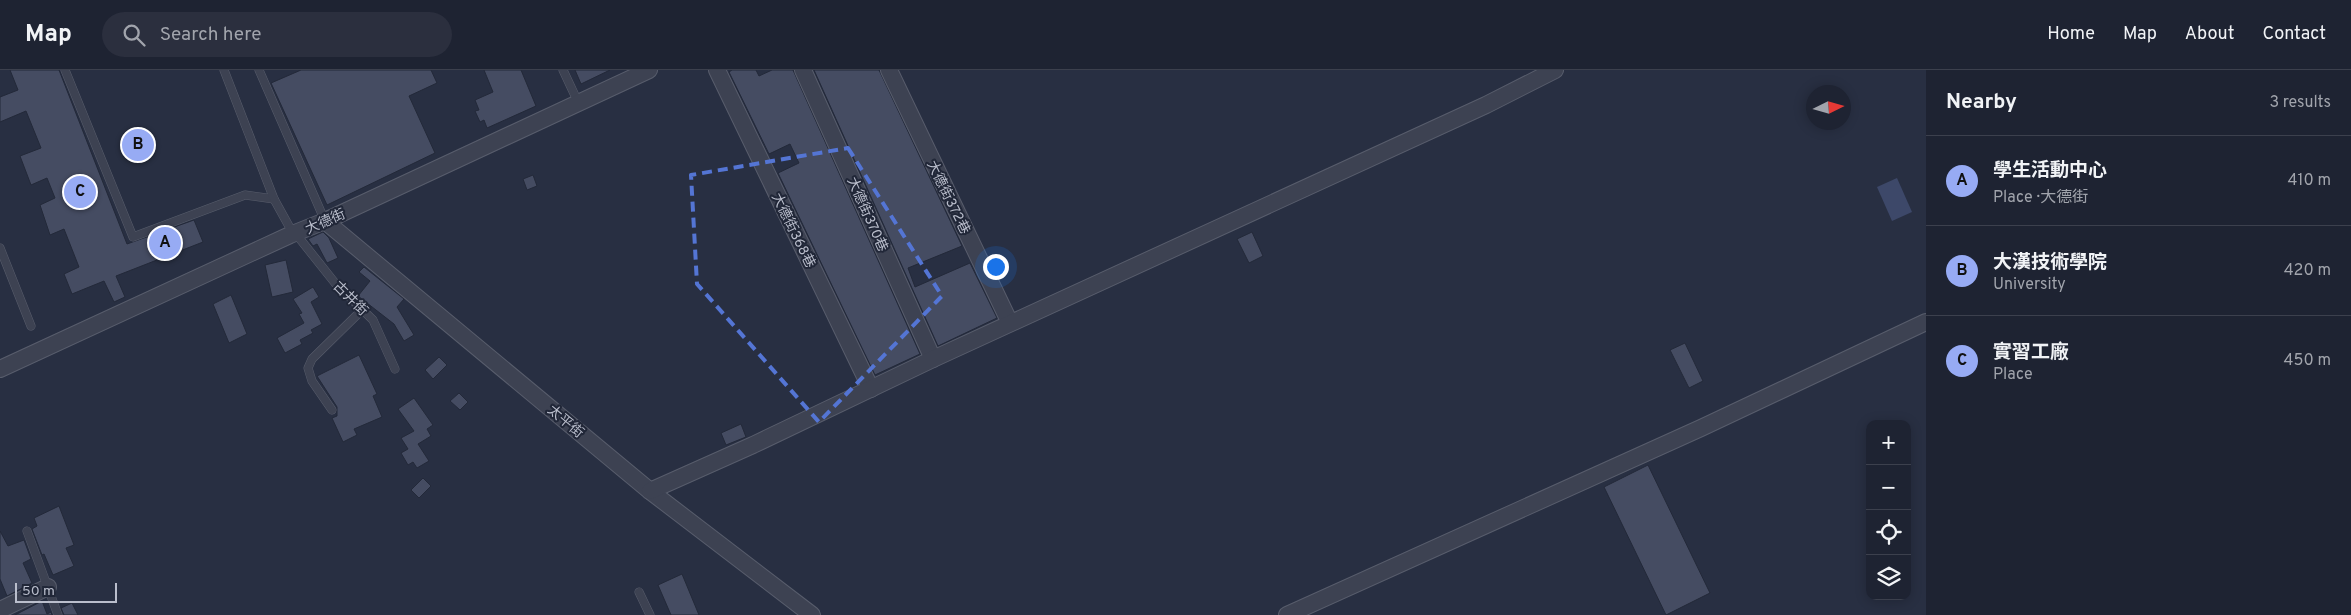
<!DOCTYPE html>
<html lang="en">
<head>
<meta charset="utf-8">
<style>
	:root { --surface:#1e2332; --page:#2b2f3e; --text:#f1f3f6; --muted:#a1a4ac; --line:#3c404d; --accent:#97abf4 }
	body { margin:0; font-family:Overpass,"Noto Sans TC",sans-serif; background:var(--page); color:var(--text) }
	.controls { position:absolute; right:15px; bottom:15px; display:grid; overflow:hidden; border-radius:10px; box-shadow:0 2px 12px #0003 }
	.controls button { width:45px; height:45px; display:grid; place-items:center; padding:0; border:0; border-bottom:1px solid var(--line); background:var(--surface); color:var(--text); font:25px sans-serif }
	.compass { position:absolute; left:1806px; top:15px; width:45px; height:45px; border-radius:50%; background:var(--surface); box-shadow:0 2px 12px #0003; rotate:85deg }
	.scale { position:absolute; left:15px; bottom:12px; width:102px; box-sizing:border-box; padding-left:5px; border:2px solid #babecc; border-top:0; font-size:14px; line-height:18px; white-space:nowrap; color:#babecc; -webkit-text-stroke:4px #212738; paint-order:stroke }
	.you { position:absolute; left:995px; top:196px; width:18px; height:18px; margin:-12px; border:4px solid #fff; border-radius:50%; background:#1a73e8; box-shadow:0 0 0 8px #1a73e833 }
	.badge { display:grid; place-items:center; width:32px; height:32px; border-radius:50%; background:var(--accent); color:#111; font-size:16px; font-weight:700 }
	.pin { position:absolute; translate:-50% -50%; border:2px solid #fff; box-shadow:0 1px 5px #0006 }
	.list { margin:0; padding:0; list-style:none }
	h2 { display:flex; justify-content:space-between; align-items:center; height:65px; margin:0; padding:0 20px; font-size:21px }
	h2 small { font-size:16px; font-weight:400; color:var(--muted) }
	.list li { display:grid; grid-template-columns:32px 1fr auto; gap:15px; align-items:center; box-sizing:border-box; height:90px; padding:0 20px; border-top:1px solid var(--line) }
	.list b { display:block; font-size:19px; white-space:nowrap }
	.list p { margin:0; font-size:16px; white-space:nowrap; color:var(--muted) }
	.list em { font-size:16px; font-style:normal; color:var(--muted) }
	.icon { flex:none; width:28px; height:28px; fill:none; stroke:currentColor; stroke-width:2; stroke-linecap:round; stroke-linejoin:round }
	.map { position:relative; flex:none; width:1926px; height:545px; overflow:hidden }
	header { display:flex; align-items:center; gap:30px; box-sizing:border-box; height:70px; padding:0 25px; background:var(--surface); border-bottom:1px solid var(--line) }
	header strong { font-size:24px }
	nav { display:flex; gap:28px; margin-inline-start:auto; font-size:18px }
	.search { width:350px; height:45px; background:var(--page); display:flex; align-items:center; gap:12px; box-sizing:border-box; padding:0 18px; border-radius:28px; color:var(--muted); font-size:19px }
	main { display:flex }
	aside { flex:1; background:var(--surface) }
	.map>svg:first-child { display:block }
</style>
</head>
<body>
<header>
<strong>Map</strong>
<div class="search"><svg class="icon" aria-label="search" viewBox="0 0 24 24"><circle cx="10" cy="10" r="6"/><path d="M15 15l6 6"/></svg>Search here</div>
<nav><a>Home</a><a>Map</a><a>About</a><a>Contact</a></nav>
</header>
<main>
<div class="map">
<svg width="1926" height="545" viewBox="0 0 1926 545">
	<rect width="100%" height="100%" fill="#282f42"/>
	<path fill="#3d4869" d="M1897,108l15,34 -20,9 -15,-34z"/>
	<g fill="#454c62" stroke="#232939">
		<path d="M10,0h49l68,174 67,-24 9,22 -87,34 9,21 -11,5 -10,-21 -32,13 -8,-20 15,-7 -15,-38 -14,6 -10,-30 15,-7 -8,-20 -16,7 -11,-29 21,-8 -15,-37 -26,11v-25l18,-7z"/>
		<path d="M301,0h130l6,13 -28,13 26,57 -108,52 -56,-122z"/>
		<path d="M484,0h37l15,36 -49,22 -3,-8 -4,2 -5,-11 4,-1 -4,-10 18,-8z"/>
		<path d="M575,0h35l-29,14z"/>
		<path d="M732,0h24l3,6 13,-6h21l127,284 -45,21 -97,-202 21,-10 -9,-19 -21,10 -40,-82z"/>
		<path d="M814,0h65l83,176 -54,22 7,19 55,-24 27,55 -59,28z"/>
		<path d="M533,105l4,11 -10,4 -4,-11z"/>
		<path d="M323,162l6,6 9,20 -11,5 -10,-19 -4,2 -5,-7z"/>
		<path d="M1252,162l11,24 -14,7 -12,-24z"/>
		<path d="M286,190l7,32 -21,5 -7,-32z"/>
		<path d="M364,197l40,32 -7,8 17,28 -10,6 -10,-17 -36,-28 12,-15 -11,-9z"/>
		<path d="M313,217l6,10 -8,5 11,22 -11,6 2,3 -13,7 2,4 -17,9 -8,-15 27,-15 -5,-9 3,-1 -9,-14z"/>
		<path d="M231,225l16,39 -18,9 -16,-39z"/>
		<path d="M1685,273l18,38 -14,7 -19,-38z"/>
		<path d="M359,285l18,39 -4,2 9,21 -28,12 3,6 -14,7 -11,-24 5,-2v-9l-20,-31z"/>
		<path d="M439,287l8,8 -14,14 -8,-9z"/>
		<path d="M459,323l9,9 -8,8 -10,-9z"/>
		<path d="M414,328l19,27 -6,4 4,7 -13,8 11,17 -12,7 -4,-6 -5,3 -7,-12 7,-4 -7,-11 13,-7 -16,-22z"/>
		<path d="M741,354l5,13 -20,8 -5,-12z"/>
		<path d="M1648,395l62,128 -44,22 -62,-128z"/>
		<path d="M423,408l8,8 -12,12 -8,-8z"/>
		<path d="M59,436l15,39 -8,3 8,18 -21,9 -9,-21 -2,1 -10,-26 5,-3 -3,-8z"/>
		<path d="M0,461l8,15 16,-6 7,19 -8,4 9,20 -25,13 -7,-17z"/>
		<path d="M682,504l17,41h-28l-13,-30z"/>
		<path d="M42,531l5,13 4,-2 1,3h-37z"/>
		<path d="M72,533l6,12h-14l-3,-7z"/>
	</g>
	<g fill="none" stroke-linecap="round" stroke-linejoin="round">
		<defs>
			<g id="service">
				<path d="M65,0l68,167 112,-42 29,4"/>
				<path d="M224,0l50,129 16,29v7"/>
				<path d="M259,0l66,151"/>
				<path d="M563,0l15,32"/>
				<path d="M296,164l39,49 38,37 22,49"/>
				<path d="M0,178l31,78"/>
				<path d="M332,340l-20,-29 -4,-13 4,-9 51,-50"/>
				<path d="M27,461l31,84"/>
				<path d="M639,522l11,23"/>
			</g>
			<g id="minor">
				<path d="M717,0l154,319"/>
				<path d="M803,0l130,289"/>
				<path d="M889,0l121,253"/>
				<path d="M325,151l325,270 162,124"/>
				<path d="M0,299l290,-134 35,-14 324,-151"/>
				<path d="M650,421l103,-46 180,-86 553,-254 69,-35"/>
				<path d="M0,540l48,-23"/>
				<path d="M1287,545l414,-187 225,-106"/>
			</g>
		</defs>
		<use href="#service" stroke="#585d6c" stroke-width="9"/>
		<use href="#minor" stroke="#585d6c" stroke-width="18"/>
		<use href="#service" stroke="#3d4252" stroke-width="8"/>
		<use href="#minor" stroke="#3d4252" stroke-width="16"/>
	</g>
	<path fill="none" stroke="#5475d4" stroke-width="4" stroke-dasharray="10 6" stroke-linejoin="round" d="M848,78l94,148 -123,126 -122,-138 -6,-109z"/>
	<g text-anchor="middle" stroke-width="4" stroke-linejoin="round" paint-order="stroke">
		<g font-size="14" fill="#babecc" stroke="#212738">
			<text transform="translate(949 127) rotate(64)" y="5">大德街372巷</text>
			<text transform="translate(868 144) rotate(66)" y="5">大德街370巷</text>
			<text transform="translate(325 151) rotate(-24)" y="5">大德街</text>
			<text transform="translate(794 160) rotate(64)" y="5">大德街368巷</text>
			<text transform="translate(351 228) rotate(45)" y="5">古井街</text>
			<text transform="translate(566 351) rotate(40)" y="5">太平街</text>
		</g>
	</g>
</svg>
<div class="controls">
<button>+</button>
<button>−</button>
<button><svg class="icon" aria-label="locate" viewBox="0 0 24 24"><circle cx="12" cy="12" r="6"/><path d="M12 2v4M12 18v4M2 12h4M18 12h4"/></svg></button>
<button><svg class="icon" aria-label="layers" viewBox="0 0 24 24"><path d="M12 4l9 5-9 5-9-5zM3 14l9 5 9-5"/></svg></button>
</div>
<svg class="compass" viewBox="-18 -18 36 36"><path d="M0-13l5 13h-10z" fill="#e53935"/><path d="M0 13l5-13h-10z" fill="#a1a4ac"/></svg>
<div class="scale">50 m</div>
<div class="you"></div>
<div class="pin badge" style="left:165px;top:173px">A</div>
<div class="pin badge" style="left:138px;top:75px">B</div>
<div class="pin badge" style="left:80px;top:122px">C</div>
</div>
<aside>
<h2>Nearby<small>3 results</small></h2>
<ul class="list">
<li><span class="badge">A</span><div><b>學生活動中心</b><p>Place · 大德街</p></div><em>410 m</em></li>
<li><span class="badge">B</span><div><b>大漢技術學院</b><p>University</p></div><em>420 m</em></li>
<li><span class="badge">C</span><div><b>實習工廠</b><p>Place</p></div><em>450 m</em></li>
</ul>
</aside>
</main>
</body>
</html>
